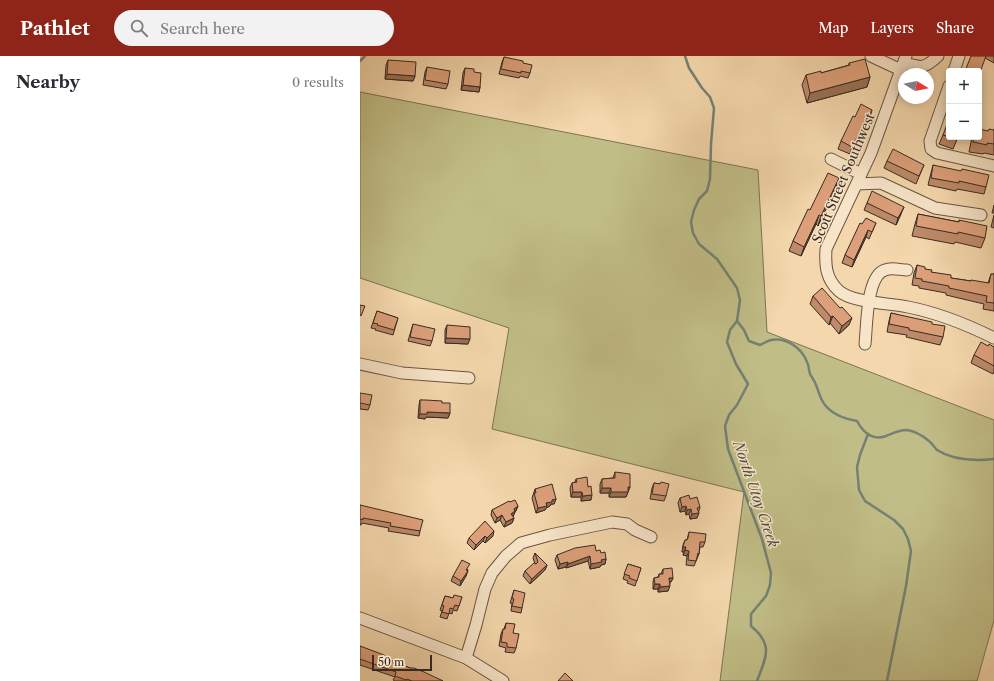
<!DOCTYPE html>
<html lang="en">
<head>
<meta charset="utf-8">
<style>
	:root { --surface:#fff; --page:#f2f2f3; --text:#2b2b33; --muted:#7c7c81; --line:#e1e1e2; --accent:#8f2418 }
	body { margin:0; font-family:"Libre Caslon Text",serif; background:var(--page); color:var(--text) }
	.controls { position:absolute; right:12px; top:12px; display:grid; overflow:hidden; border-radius:4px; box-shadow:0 2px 10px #0003 }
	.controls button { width:36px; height:36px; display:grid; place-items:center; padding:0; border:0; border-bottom:1px solid var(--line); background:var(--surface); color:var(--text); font:20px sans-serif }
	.compass { position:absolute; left:538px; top:12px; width:36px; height:36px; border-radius:50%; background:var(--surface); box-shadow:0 2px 10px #0003; rotate:100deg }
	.scale { position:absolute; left:12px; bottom:10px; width:60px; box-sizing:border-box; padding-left:4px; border:2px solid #382b24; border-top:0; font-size:11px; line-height:14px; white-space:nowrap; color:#382b24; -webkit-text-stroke:3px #f8e5c9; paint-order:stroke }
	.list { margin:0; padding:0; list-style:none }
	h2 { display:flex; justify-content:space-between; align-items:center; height:52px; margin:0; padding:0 16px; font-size:17px }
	h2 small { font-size:13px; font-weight:400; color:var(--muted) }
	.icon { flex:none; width:22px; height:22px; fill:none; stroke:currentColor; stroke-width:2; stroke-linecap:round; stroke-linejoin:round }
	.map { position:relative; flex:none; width:634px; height:625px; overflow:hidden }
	header { display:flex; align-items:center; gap:24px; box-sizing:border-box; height:56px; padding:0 20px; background:var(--accent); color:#fff }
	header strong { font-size:19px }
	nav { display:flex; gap:22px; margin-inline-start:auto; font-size:14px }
	.search { width:280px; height:36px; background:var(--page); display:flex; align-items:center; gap:10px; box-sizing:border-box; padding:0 14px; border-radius:22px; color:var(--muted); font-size:15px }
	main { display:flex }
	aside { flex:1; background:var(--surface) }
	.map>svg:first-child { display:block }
</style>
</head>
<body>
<header>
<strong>Pathlet</strong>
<div class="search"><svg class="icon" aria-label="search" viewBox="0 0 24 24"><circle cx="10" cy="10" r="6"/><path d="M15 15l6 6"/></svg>Search here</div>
<nav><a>Map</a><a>Layers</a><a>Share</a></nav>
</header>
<main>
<aside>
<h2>Nearby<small>0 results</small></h2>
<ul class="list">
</ul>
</aside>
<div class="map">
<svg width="634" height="625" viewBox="0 0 634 625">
	<rect width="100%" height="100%" fill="#f4d7ac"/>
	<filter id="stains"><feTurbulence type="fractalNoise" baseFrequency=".005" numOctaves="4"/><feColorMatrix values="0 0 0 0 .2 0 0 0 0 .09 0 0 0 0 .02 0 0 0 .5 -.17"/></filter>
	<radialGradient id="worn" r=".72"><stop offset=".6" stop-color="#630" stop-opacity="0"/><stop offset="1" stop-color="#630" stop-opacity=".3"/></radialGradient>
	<path fill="#c1bd86" stroke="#7c7455" d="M0,36l398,78 9,162 227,88v200l-17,61h-257l24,-189 -252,-63 17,-101 -149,-50z"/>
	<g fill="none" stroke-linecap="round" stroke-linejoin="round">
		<g stroke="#748174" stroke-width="2.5">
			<path d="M325,0l4,12 13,20 8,9 4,11 -3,36 -1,35 -3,12 -8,8 -5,11 -3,12 2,11 6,11 18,15 20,29 3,12 -3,21 -7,9 -3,12 9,22 12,20 -11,21 -8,10 -4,11 3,23 34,90 9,34 -1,12 -4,11 -15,18v12c23,19 15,31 6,55"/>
			<path d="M0,5l5,-5"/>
			<path d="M377,265l7,9 5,11 11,4c3,-1 7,-4 11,-5 15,-3 31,8 36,22 2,4 2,9 3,12 2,4 5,7 6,11 3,7 4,14 9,20 8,10 20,14 32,16 6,11 15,20 29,15 7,-3 13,-6 21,-6 7,1 16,6 22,11 3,2 5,6 8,9 17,11 38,11 57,9"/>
			<path d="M508,378l-8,21 -3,12 2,23 6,11 29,19 9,9 5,10 3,12 -5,35 -19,95"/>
		</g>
		<defs>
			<g id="minor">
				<path d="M511,0l30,14"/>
				<path d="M546,0l-35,97 -45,96c-1,17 0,30 13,42 14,12 50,12 69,16 30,6 58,17 86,31"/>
				<path d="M544,7c18,5 20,6 34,-7"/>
				<path d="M594,15l5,-15"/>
				<path d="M589,30l-19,55 1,8 6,4 57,13"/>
				<path d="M471,103l30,15"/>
				<path d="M497,128l24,-1 54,25 46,7"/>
				<path d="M505,288c2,-17 1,-68 20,-74 7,-3 15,0 22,0"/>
				<path d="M0,308l42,9 67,5"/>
				<path d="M0,562l106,40 37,23"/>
				<path d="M106,602l10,-33 9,-36 7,-16 14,-17 15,-13 29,-8 62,-13 15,2 8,6 16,7"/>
			</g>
		</defs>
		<use href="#minor" stroke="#675646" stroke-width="13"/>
		<use href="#minor" stroke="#f8e5c9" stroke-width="11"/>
	</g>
	<g fill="#be8a69" stroke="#382b24">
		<path d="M611,0h23v7l-9,-5z"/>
		<path d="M144,1l19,6 7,10 -2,5 -8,-2 -1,2 -20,-4 3,-12z"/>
		<path d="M28,4l27,16 -2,5 -28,-2 1,-14z"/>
		<path d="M489,7l21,14 -3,10 -60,16 -5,-18 4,-10 15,-2 28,-8z"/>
		<path d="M67,11l21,17 -2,5 -23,-4 2,-13z"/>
		<path d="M105,12l9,4 6,15 -1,5 -18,-2 2,-17z"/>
		<path d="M495,61h15l-6,13 -2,-1 -12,25 -12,-5 3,-8z"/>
		<path d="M634,74v25l-10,-2 -1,1 -14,-2 3,-15h7l9,-6z"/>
		<path d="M583,79l15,2 -5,12 -14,-5z"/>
		<path d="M527,105l37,4 -3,7 -5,12 -32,-16z"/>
		<path d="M573,109l53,22 -2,7 -27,-5 -1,2 -28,-6z"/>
		<path d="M479,122l-3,10 -18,38 -2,-2 -15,32 -12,-5 4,-10 17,-31z"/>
		<path d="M507,147l34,11 -5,11 -32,-15z"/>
		<path d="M634,149v8h-2z"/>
		<path d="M558,158l41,8v-2l26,18 -4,10 -26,-6 -1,2 -42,-8 3,-12z"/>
		<path d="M634,159v13l-3,-1z"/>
		<path d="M516,167l-7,16 -3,-2 -14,30 -10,-4 3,-8 17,-31z"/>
		<path d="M557,209l14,7 20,6 20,3 17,2 3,-9h3v37l-11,-2 1,-5 -38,-9v-2l-27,-5v-2l-7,-1 2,-12z"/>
		<path d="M453,240l36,29 -10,9 -9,-11 -1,2 -19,-21z"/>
		<path d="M17,255l21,7 -5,17 -18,-5 1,-1 -5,-1z"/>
		<path d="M531,257l41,11 11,13 -3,8 -34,-8 1,-2 -20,-3 2,-11z"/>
		<path d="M53,268l19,17 -2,5 -22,-5z"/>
		<path d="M87,269l21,19 -23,-1v-13z"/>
		<path d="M628,290l6,1v24l-1,3 -22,-11 3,-8z"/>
		<path d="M0,337l10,12 -2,5 -8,-1z"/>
		<path d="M60,344l22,3 8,10 -2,5 -22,-1 -1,2 -7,-1 1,-13z"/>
		<path d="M255,416l15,15 -4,10h-17v-4h-9v-9l2,-5 11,-1z"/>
		<path d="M216,423l12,8 3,13 -10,1v-4h-10l-1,-9 2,-5 3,-1z"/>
		<path d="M294,427l6,1 6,12 -2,5 -14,-2 2,-11z"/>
		<path d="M175,433l21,10 -2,5h-3l-1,2 -4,2 -1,2 -9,3 -4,-15z"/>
		<path d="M320,442l10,1 10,8 -3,11 -7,1 -1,-5 -3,1 -1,-4 -5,1 -2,-9z"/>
		<path d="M150,446l8,4 -2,5 -1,1 -2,5 1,1 -2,5 -8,4 -4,-7 -5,3 -4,-8 1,-5z"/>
		<path d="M0,449l60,26 -1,5 -31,-5 1,-3 -27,-5 -1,2h-1z"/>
		<path d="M329,476l16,10 -2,5h-3l-1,7 -5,12 -8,-1 1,-9 -4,-1 1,-3h-2l1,-7 2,-5h2z"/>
		<path d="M133,480l-8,7 -2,-2 -9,9 -7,-7 2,-5z"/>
		<path d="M236,495l5,2 5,6 -1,5 -4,1 -1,2 -10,2 -2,-8 -22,7v-1l-8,2 -3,-9 2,-5z"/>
		<path d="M175,497l12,12 -2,5 -15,14 -7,-8 2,-5 10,-7 -2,-6z"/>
		<path d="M268,508l13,4 -6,18 -8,-3 1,-2 -5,-2z"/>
		<path d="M108,513l-2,7 -6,10 -9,-5 2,-5z"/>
		<path d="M303,513l10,9 -2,4 -1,1 -2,8 -10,1v-3h-5v-7l1,-4 4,-1 1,-3h2z"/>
		<path d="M154,534l8,18 -1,5 -10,-2 1,-8h-2z"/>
		<path d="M85,540l8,2 9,-1 -5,14 -4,-1 -1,4 -3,-1 -2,6 -7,-2 2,-6 -2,-1z"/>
		<path d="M146,567l7,10 3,15 -2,5 -9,-1 1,-4 -7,-2 2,-12 2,-5h1z"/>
		<path d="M0,590l30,14 53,21h-48l-2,-1 2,-3 -35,-12z"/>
	</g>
	<g fill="#9b7055" stroke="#382b24">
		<path d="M27,18l28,2 -2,5 -28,-2z"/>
		<path d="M510,21l-3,10 -60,16 3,-10z"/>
		<path d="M103,29l17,2 -1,5 -18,-2z"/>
		<path d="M512,54l-2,7 -6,13 2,-8z"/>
		<path d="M505,66l-3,7 -12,25 2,-7z"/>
		<path d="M479,122l-3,10 -18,38 3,-10z"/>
		<path d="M544,151l-3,7 -5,11 2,-7z"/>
		<path d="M459,159l-3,9 -15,32 3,-9z"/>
		<path d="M508,174l-2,7 -14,30 2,-7z"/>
		<path d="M473,260l-3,7 -1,2 2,-8z"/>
		<path d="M492,262l-3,7 -10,9 3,-8z"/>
		<path d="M86,282l24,1 -2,5 -23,-1z"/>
		<path d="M67,356l23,1 -2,5 -22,-1 -1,2 -7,-1 2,-4z"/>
		<path d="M268,431h2l-4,10h-17l2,-5z"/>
		<path d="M242,432h9l-2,5h-9z"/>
		<path d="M213,436h9l-1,5h-10z"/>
		<path d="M232,439l-1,5 -10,1 2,-5z"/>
		<path d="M196,443l-2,5h-3l-1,2 -4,2 -1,2 -9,3 2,-5 14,-8z"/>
		<path d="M158,450l-5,10 -3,3 4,-10z"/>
		<path d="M326,450l-1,5 -5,1 2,-5z"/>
		<path d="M331,453l-2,5 -3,1 1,-5z"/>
		<path d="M339,457l-2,5 -7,1 2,-5z"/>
		<path d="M142,459l-2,5 -5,3 2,-5z"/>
		<path d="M154,462l-2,5 -8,4 2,-5z"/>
		<path d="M134,475l-1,5 -8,7 2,-5z"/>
		<path d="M125,480l-2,5 -9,9 2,-5z"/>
		<path d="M323,491h3l-2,5h-2z"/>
		<path d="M325,494l4,1 -2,5 -4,-1z"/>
		<path d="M230,500l-2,5 -22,7 2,-4z"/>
		<path d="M246,503l-1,5 -4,1 -1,2 -10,2 1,-5 10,-4z"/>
		<path d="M208,506l-2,5 -8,2 2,-5z"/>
		<path d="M187,509l-2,5 -15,14 2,-5z"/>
		<path d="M108,515l-2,5 -6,10 1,-5z"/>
		<path d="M309,522h4l-2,4 -3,1z"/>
		<path d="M295,528h5l-2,5h-5z"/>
		<path d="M310,530l-2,5 -10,1 2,-5z"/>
	</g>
	<g fill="#dda07a" stroke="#382b24">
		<path d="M611,0h15l-7,19v-4h-14z"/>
		<path d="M144,1l19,4v2l9,2 -2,8 -9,-2v2l-20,-4z"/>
		<path d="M505,3l5,18 -60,16 -4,-18 15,-4v2l29,-8 -1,-2z"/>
		<path d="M28,4l28,2 -1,14 -28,-2z"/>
		<path d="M67,11l23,4 -2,13 -23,-4z"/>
		<path d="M105,12l9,1v3l7,1 -1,14 -17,-2z"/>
		<path d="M501,48l11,6 -6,12h-1l-13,25 -11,-6 12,-25 2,1z"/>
		<path d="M589,63v18l-6,-2z"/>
		<path d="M619,73l9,2 1,-2 5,1v14l-7,-1v2l-14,-3 1,-5h5z"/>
		<path d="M589,81h8l-1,3z"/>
		<path d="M533,93l31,16 -5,11 -32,-15z"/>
		<path d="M573,109l28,6 1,-2 27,6 -3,12 -27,-6v2l-28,-5z"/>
		<path d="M468,117l11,5 -18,38 -2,-1 -15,32 -11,-6 15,-32 2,1z"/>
		<path d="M512,135l32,16 -6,11 -31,-15z"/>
		<path d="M558,158l41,8v-2l28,6 -2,12 -27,-6v2l-42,-8z"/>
		<path d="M506,162l10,5 -4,9 -4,-2 -14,30 -9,-5 15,-32 2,1z"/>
		<path d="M557,209l8,2v2l7,1 -1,2 20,3v3l20,3v-1l18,3 2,-9h3v29l-8,-1 1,-6 -38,-8v-2l-27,-5v-2l-7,-1z"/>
		<path d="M462,232l18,20 2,-1 10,11 -10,8 -9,-10 -2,1 -18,-21z"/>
		<path d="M0,249l5,1 -4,10 -1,-1z"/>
		<path d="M17,255l21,7 -4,12 -17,-5 1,-1 -5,-1z"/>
		<path d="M531,257l41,9v2l13,2 -2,11 -34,-7v-2l-20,-4z"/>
		<path d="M53,268l22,5 -3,12 -22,-4z"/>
		<path d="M87,269l23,2v12l-24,-1z"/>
		<path d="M621,286l7,4 1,-2 5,3v19l-20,-11z"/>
		<path d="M0,337l12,2 -2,10 -10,-2z"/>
		<path d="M60,344h6l16,1v2h8v10l-23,-1v2h-7z"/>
		<path d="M255,416l15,2v13h-2v5h-17v-4h-9v-9l13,-1z"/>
		<path d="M227,421l1,10 3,-1 1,9 -9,1 -1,-4h-9l-1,-9 5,-1 -1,-3z"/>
		<path d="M301,426l8,2 -3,12 -14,-2 2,-11 6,1z"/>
		<path d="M192,428l4,15 -4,1v2l-6,1 1,3 -9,2 -4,-15h2l-1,-4z"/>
		<path d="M329,439l1,4 7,-2 3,10 -3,1 2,5 -7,1 -1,-5 -4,1 -1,-4 -4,1 -2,-9z"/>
		<path d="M155,444l3,6 -4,3 1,2 -4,3 3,4 -8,4 -4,-7 -5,3 -5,-8 17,-9 1,1z"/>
		<path d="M0,449l63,15 -3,11 -30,-5 1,-3 -28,-5v2l-3,-1z"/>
		<path d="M125,465l9,10 -7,7 -2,-2 -9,9 -7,-7z"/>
		<path d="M329,476l17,2 -1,8h-5l-1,12 -1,-1 -2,8 -8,-1 1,-9 -4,-1 1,-3h-3l2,-7h2l1,-2z"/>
		<path d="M235,489l1,6 4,-1 1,3 4,-1 1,7 -5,1 1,2 -11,2 -1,-8 -22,8v-2l-8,2 -3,-9 18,-7z"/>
		<path d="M175,497l12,12 -15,14 -7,-8 9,-8 2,1 2,-2z"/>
		<path d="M102,504l8,4 -4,6 2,1 -7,10 -8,-5z"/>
		<path d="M268,508l13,4 -4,13 -8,-3 1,-2 -6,-2z"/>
		<path d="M312,512l1,10h-4l1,8 -10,1v-3h-5l-1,-6 5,-1v-3h4v-5z"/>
		<path d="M154,534l11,3 -3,15 -10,-2 2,-7 -2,-1z"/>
		<path d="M94,539l8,2 -3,9 -4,-1 -2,4 -3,-1 -1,6 -7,-2 2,-6 -2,-1 3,-9 8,2z"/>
		<path d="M146,567l9,1 -2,9 6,1 -3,14 -9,-1v-4l-6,-1 2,-13h2z"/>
		<path d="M0,590l24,9 6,5 20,8h4l10,4 19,9h-31l-5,-2 -1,1 -11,-4 1,-4 -36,-13z"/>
		<path d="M205,617l8,8h-15z"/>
	</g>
	<g text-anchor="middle" stroke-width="3" stroke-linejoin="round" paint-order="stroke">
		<g font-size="13" fill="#382b24" stroke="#f8e5c9">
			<text transform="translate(483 122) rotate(-67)" y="5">Scott Street Southwest</text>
		</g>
		<g font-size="14" font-style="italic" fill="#514f45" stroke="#f8e5c9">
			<text transform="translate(396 438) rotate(71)" y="5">North Utoy Creek</text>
		</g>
	</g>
	<rect width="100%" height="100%" filter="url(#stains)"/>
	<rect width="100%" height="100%" fill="url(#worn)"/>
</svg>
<div class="controls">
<button>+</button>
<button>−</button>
</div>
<svg class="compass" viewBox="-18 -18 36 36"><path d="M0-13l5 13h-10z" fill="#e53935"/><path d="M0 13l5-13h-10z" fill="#7c7c81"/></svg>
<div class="scale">50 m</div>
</div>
</main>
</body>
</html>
